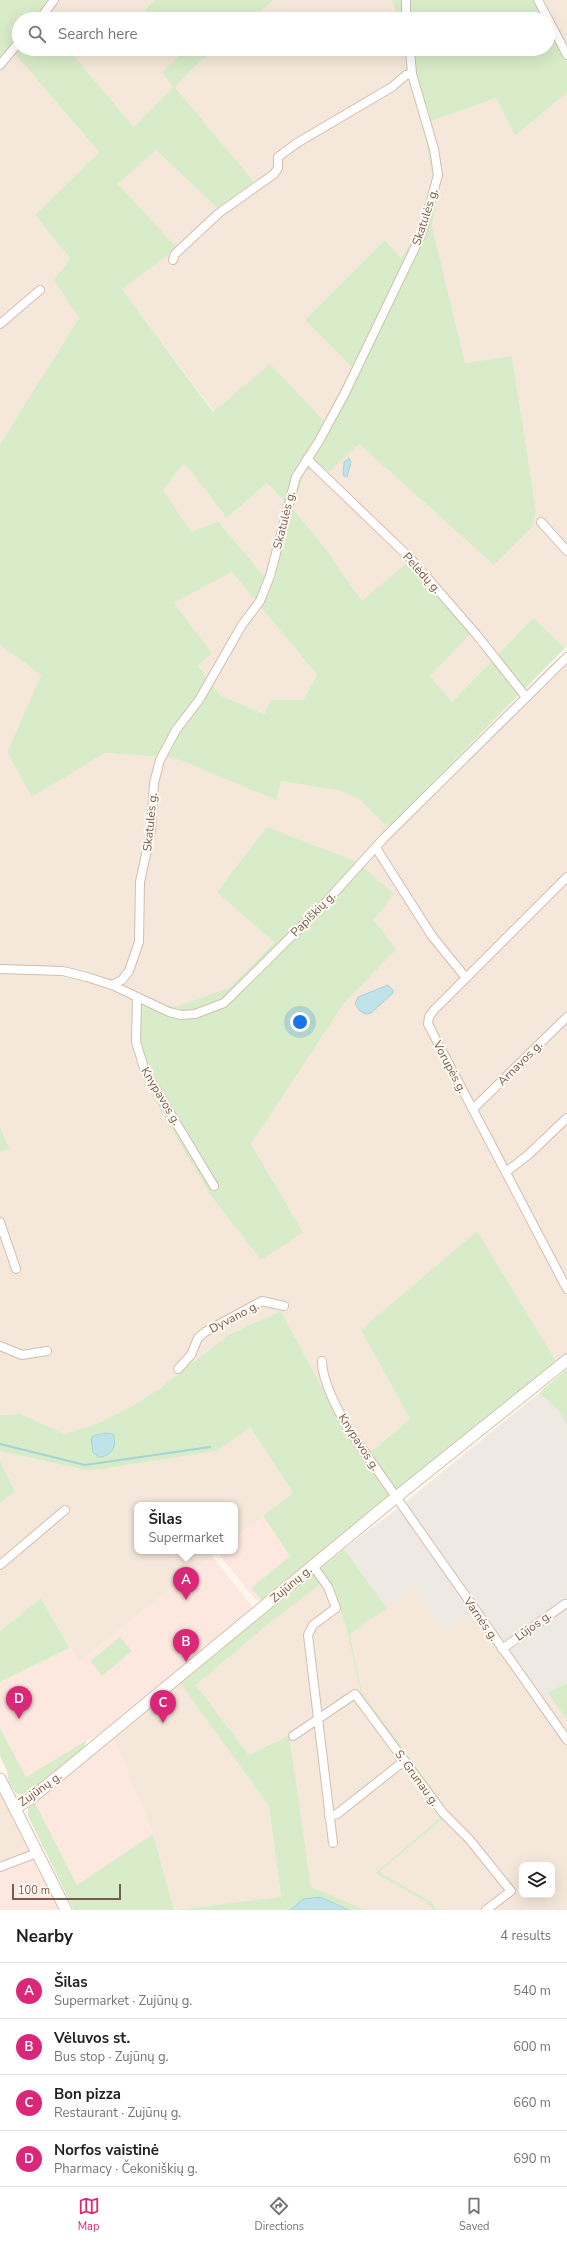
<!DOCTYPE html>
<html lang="en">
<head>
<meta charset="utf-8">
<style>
	:root { --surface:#fff; --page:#f6f6f6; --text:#202124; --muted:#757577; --line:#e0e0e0; --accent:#db2777 }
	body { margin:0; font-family:"Nunito Sans",sans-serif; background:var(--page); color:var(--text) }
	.controls { position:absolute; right:12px; bottom:12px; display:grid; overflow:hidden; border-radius:8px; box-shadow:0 4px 16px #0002 }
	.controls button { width:36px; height:36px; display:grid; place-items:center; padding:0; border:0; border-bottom:1px solid var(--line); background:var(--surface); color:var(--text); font:20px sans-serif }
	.scale { position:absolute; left:12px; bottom:10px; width:109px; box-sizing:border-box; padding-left:4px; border:2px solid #7a5c4d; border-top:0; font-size:11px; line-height:14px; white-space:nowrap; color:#7a5c4d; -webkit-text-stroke:3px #fffaf3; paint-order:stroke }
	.you { position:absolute; left:300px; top:1022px; width:14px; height:14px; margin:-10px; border:3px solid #fff; border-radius:50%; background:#1a73e8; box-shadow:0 0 0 6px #1a73e833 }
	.badge { display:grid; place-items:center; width:26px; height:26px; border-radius:50%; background:var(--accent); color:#fff; font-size:13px; font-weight:700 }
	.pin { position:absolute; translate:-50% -33px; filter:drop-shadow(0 1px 2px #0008) }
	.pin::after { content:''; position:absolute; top:21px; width:14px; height:12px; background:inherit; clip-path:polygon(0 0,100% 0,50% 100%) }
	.popup { position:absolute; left:134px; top:1502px; width:104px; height:52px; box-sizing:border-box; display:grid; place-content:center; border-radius:8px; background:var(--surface); filter:drop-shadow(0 1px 3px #0005); font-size:13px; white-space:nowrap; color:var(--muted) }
	.popup b { font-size:15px; color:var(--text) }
	.popup::after { content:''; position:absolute; left:50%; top:100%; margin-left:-8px; border:8px solid transparent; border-top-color:var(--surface) }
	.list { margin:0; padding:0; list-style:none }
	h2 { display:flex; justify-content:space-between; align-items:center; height:52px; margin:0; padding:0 16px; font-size:17px }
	h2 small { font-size:13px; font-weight:400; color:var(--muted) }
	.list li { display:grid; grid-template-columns:26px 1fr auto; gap:12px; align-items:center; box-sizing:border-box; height:56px; padding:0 16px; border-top:1px solid var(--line) }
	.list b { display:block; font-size:15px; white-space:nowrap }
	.list p { margin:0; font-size:13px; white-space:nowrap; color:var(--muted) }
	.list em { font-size:13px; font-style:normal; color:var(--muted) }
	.icon { flex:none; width:22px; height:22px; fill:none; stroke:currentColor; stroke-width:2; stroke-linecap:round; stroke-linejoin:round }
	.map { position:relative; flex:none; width:567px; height:1910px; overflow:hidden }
	.search { position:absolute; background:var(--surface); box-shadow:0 4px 16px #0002; left:12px; right:12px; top:12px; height:44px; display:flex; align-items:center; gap:10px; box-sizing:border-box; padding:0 14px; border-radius:22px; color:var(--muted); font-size:15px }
	.sheet { height:276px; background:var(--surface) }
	nav { display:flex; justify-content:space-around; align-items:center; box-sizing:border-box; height:56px; border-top:1px solid var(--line); background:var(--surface); font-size:11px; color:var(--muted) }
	nav a { display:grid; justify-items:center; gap:2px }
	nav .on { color:var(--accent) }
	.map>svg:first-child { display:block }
</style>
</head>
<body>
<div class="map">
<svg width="567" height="1910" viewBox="0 0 567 1910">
	<rect width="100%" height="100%" fill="#fdf6ec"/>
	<g fill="#f5e8da" fill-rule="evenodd">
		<path d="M47,0h108l-11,9 8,10h-109l-4,-5z"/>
		<path d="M274,0h118l6,19h-147z"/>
		<path d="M533,0h34v62l-23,-43z"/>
		<path d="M10,48l89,104 -64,63 35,43 -16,22 25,38 -79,126v-385z"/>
		<path d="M68,49h109l4,5 -8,33 -39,40z"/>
		<path d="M215,49h193l22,67 -8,4 11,61 -15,50 -17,27 -16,-18 -33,127 -28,55 -110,-10 -92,-123 -4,-105 38,-34 61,58 37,-26 -79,-95 19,-20z"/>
		<path d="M567,93v553l-2,2 -32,-30 -81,84 -22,-26 40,-43 -108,-32 -37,-53 -33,-40 14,-38h24l29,-26 135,121 39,-39 3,-16 -24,-154 -47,8 -33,-138 9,-52 -12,-52 67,-24 19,38z"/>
		<path d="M184,463l43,55 40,-35 22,23 -17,80 -54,-65 -27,11 -28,-42z"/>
		<path d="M232,572l85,103 -14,25h-33l-4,14 -45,-18 -23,-30 14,-13 -38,-50z"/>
		<path d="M0,645l41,30 -34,77 25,44 73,-43 70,5 100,41 6,-18 60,10 18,8 26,26h6l166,-166 10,-3v699l-10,8 -195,-33 48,89 -48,39 -15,-24 -66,-123 -53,24 -68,53 -28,18 -36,18 -32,10 -43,-20 -21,1v-263l8,-3 -8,-23zM274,941l122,9 -52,53 -93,141 52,88 -163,-226h38l52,-19z"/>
		<path d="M250,1427l43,66 -58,45v-33h-98v46h81l-139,111 -38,-64 -41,33v-128l15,-13 -15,-30v-9l89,20 127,-20z"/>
		<path d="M327,1578l10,19 8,22 19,81 83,112 -72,61 53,30 5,7h-67l-55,-23 -23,-152 -39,20 -53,-70 76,-64z"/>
		<path d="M414,1588l31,45 27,-19 64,89 12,-10 19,27v190h-130l-5,-8 -54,-30 72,-59 -88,-121 -12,-58zM522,1865h30v30h-30z"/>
		<path d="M180,1683l89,123 12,92 -107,12 -21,-76 -40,-97z"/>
		<path d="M0,1787l9,24 20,36 5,14 -17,3 -17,6z"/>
	</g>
	<g fill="#fde8e0">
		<path d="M263,1516l27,40 -39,32 13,15 -9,-4 -38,-47 18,-1v-13z"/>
		<path d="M212,1556l39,49 1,5 -145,121 -20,9 -61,37 -26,-49v-46l70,-34 10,13z"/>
		<path d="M113,1737l40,97 -76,51 -42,-82z"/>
		<path d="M34,1861l3,1 24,48h-61v-40l17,-6z"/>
	</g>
	<path fill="#efe9e4" d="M539,1393l19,17 9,16v257l-31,20 -64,-89 -27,19 -31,-45 -27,20 -43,-59 62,-47z"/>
	<g fill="#d8ecc9" fill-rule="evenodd">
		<path d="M0,0h47l-8,14 4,5h-24v30h49l66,78 39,-40 -11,-15 19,-18 -4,-5h38l-21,18 -19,20 79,95 -37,26 -61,-58 -38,34 59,64 -55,41 91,123 57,-48 54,57 28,-54 -47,-47 80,-80 16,18 17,-27 15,-50 -11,-62 8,-3 -22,-67h140v-22l19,35v31l-52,43 -19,-38 -67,24 12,52 -9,52 33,137 47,-7 24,154 -3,16 -39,39 -135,-121 -29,27 -24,-1 -14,38 33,40 37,53 45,-38 64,70 -41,43 22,26 81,-84 32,30 -174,177h-6l-26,-26 -18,-8 -60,-10 -5,19 -101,-42 -70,-5 -73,44 -25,-45 34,-77 -41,-30v-201l79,-126 -25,-38 16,-22 -35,-43 64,-63 -89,-104 -10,11zM184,463l43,55 40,-35 22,23 -17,80 -54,-65 -27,11 -28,-42zM232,572l85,103 -14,25h-33l-5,14 -44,-18 -23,-30 14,-13 -38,-50z"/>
		<path d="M155,0h119l-23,19h-99l-8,-9z"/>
		<path d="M392,0h141l11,19h-146z"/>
		<path d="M267,827l90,35 37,32 -20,26 22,30 -52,53 -93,141 52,88 -42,28 -52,-67 -68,-117 -7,-38 6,-32h38l52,-19 44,-45 -57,-50z"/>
		<path d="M0,1126l9,23 -9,3z"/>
		<path d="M477,1231l80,132 -293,240 -13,-15 39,-32 -27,-40 30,-23 -43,-66 -33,24 -128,20 -89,-20v-36l21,-1 43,20 32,-10 36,-18 28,-18 68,-53 53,-24 66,123 16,24 47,-39 -49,-89zM105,1433l-7,24 -5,-5v-16z"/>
		<path d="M567,1369v57l-9,-16 -19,-17z"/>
		<path d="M0,1460l15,31 -15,12z"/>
		<path d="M344,1549l43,59 -37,26 12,58 88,121 -71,59 53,30 5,8h-4l-5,-7 -53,-30 72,-61 -83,-112 -3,-6c-9,-40 -14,-79 -34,-115l-55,42 -76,64 53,70 40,-20 22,152 55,23h-17l-29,-13 -30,13h-114l105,-13 -12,-91 -89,-123z"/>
		<path d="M41,1598l29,50 -70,34v-51z"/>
		<path d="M120,1637l12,14 -30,25 -12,-15z"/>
		<path d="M567,1683v37l-19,-27z"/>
		<path d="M0,1728l26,49 61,-37 -4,9 -51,42 -11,4 -5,-2 -7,-9 -2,-13 -7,-15z"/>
		<path d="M35,1803l42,82 76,-51 21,76h-100l-46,-94v-8z"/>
	</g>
	<g fill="#bfe3e8" stroke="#a5d3da">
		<path d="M349,458l2,4 -4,15 -4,-2 1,-13z"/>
		<path d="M388,985l5,5v3l-22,20 -5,1 -6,-3 -5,-7 3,-7z"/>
		<path d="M105,1433l8,1c5,12 -2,23 -15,23l-5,-5 -2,-13 2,-3z"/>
		<path d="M320,1897l29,13h-59l13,-11z"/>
	</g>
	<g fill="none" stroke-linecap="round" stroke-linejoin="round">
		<path stroke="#a5d3da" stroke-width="2" d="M0,1444l85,21 125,-18"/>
		<defs>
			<g id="street">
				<path d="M406,0v19"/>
				<path d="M538,0l10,19"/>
				<path d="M40,19l14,-19"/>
				<path d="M548,19l19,36"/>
				<path d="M0,65l19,-23"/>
				<path d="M173,260l2,-6 44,-41 55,-39 4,-6v-11l19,-14 95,-56 14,-12 6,-1"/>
				<path d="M0,324l40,-34"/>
				<path d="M307,459l105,101 64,74 50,63"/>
				<path d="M541,522l26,29"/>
				<path d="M376,848l56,88 34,42"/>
				<path d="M567,877l-133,133 -5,7 -1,7 139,265"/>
				<path d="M0,969l63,2 24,6 25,8 57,27 12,3 14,-1 29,-11 102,-101 57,-63 184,-182"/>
				<path d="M112,985l10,-5 7,-9 10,-29 1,-60 11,-51 3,-48 6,-23 16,-30 23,-30 43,-75 18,-24 10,-25 26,-99 23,-36 26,-48 77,-160 16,-58 -4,-26 -22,-75 -2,-25"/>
				<path d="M137,997l-1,45 9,29 69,115"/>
				<path d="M473,1109l94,-92"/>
				<path d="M506,1172l22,-17 39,-37"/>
				<path d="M0,1222l16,47"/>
				<path d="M0,1346l22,9 25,-4"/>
				<path d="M322,1361c0,21 17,51 27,69l218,310"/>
				<path d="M178,1369l13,-14 7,-17 7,-6 57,-31 22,5"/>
				<path d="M0,1565l65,-55"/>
				<path d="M313,1566l15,21 8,21 -23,17 -5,10 25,208"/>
				<path d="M502,1649l63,-45"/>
				<path d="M293,1736l62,-42 88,119 26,26 42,52 -25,19"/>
				<path d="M329,1816l8,-2 67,-53"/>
				<path d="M0,1867l37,-14"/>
			</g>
			<g id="secondary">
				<path d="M0,1779l66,131"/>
				<path d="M15,1808l15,-9 37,-30 328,-271 172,-138"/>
			</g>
		</defs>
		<use href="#street" stroke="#d1beb0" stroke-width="10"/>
		<use href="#secondary" stroke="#d6c0b0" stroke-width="13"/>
		<use href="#street" stroke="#fff" stroke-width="8"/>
		<use href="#secondary" stroke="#fff" stroke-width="11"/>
	</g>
	<g text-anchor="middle" stroke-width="4" stroke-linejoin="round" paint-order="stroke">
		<g font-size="12" fill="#7a5c4d" stroke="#fffaf3">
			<text transform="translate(425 217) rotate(-72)" y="4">Skatulės g.</text>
			<text transform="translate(284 520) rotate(-76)" y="4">Skatulės g.</text>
			<text transform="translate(422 573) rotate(48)" y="4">Pelėdų g.</text>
			<text transform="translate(150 822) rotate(-84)" y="4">Skatulės g.</text>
			<text transform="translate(313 914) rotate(-45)" y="4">Papiškių g.</text>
			<text transform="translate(520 1063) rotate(-45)" y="4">Arnavos g.</text>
			<text transform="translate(450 1067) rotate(62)" y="4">Vorupės g.</text>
			<text transform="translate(161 1096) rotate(59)" y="4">Knypavos g.</text>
			<text transform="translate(234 1317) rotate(-28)" y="4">Dyvano g.</text>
			<text transform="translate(359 1442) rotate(57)" y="4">Knypavos g.</text>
			<text transform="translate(291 1584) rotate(-40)" y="4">Zujūnų g.</text>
			<text transform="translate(481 1619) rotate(55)" y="4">Varnės g.</text>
			<text transform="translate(533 1626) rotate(-36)" y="4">Lūjos g.</text>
			<text transform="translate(417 1778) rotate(54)" y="4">S. Grunau g.</text>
			<text transform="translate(40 1789) rotate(-36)" y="4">Zujūnų g.</text>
		</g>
	</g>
</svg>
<div class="controls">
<button><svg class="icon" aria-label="layers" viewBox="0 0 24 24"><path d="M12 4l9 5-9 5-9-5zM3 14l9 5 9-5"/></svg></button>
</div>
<div class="scale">100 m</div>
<div class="you"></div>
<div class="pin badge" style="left:186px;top:1600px">A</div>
<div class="popup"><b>Šilas</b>Supermarket</div>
<div class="pin badge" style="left:186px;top:1662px">B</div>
<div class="pin badge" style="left:163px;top:1723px">C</div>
<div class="pin badge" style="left:19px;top:1719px">D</div>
<div class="search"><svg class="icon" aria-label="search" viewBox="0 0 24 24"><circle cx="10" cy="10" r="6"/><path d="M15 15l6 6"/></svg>Search here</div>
</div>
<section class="sheet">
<h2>Nearby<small>4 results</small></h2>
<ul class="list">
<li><span class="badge">A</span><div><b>Šilas</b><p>Supermarket · Zujūnų g.</p></div><em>540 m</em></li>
<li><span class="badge">B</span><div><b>Vėluvos st.</b><p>Bus stop · Zujūnų g.</p></div><em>600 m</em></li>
<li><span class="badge">C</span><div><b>Bon pizza</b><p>Restaurant · Zujūnų g.</p></div><em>660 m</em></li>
<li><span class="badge">D</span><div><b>Norfos vaistinė</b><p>Pharmacy · Čekoniškių g.</p></div><em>690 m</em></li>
</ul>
</section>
<nav>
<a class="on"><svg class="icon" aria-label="map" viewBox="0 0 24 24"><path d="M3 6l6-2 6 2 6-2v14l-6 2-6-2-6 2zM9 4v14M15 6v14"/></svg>Map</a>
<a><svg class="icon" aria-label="directions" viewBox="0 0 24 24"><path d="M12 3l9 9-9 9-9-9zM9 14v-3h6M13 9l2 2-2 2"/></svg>Directions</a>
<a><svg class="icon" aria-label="saved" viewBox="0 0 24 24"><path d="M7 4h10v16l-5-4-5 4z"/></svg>Saved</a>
</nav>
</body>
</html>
